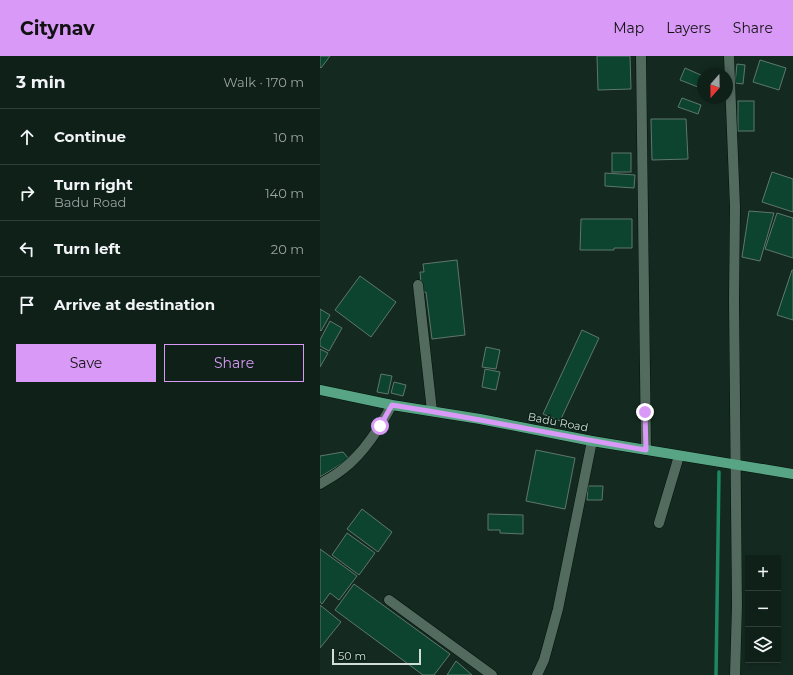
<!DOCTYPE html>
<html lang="en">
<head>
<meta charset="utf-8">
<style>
	:root { --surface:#0f2019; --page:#1d2d26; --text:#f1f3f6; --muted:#9ba3a2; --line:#2f3e38; --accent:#d99af7 }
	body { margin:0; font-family:Montserrat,sans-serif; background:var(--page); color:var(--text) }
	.controls { position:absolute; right:12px; bottom:12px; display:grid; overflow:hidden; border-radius:0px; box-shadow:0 2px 6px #0003 }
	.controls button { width:36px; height:36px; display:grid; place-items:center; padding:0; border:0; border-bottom:1px solid var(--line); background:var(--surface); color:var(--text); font:20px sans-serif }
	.compass { position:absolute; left:377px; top:12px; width:36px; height:36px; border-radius:50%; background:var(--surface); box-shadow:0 2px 6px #0003; rotate:200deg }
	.scale { position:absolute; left:12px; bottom:10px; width:89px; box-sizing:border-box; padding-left:4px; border:2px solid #d0ded7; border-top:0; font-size:11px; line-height:14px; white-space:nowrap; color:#d0ded7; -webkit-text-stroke:3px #0b2017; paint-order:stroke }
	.stop { position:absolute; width:12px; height:12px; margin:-9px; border:3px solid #d99af7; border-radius:50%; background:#fff }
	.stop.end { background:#d99af7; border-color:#fff; box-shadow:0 1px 4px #0008 }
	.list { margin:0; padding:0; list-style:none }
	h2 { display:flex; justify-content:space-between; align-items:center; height:52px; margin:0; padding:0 16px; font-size:17px }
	h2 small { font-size:13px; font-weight:400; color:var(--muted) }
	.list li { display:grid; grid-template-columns:26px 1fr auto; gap:12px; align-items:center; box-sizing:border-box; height:56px; padding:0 16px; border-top:1px solid var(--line) }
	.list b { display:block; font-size:15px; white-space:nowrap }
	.list p { margin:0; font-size:13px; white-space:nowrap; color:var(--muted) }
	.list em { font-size:13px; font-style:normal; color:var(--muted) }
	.actions { display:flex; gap:8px; padding:12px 16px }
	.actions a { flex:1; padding:9px 0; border:1px solid var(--accent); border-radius:0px; text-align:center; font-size:14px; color:var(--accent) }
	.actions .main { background:var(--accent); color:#111 }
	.icon { flex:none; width:22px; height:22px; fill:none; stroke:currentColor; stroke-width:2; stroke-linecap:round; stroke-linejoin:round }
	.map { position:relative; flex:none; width:473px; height:619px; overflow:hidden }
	header { display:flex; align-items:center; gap:24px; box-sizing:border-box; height:56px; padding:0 20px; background:var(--accent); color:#111 }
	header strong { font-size:19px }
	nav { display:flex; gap:22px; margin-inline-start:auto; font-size:14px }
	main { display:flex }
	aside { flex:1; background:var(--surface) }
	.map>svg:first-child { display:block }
</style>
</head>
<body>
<header>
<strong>Citynav</strong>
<nav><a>Map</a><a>Layers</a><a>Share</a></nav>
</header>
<main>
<aside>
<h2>3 min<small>Walk · 170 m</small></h2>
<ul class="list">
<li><svg class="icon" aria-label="ahead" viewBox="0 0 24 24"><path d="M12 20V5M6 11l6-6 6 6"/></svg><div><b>Continue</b></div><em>10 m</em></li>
<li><svg class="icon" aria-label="right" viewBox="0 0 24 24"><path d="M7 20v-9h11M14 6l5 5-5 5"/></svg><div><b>Turn right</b><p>Badu Road</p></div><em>140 m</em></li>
<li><svg class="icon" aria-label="left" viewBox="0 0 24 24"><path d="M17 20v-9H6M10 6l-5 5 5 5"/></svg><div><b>Turn left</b></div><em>20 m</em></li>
<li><svg class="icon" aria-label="arrive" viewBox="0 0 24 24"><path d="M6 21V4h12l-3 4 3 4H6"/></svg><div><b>Arrive at destination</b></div></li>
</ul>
<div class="actions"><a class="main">Save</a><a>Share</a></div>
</aside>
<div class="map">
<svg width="473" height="619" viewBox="0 0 473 619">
	<rect width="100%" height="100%" fill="#142a21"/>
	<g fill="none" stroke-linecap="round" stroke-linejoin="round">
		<path stroke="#1c8763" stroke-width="3.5" d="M396,619l3,-203"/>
	</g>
	<g fill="#0c4430" stroke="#5f776c">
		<path d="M0,0h10l-9,12 -1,-1z"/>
		<path d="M277,0h33l1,33 -33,1z"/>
		<path d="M440,4l26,8 -7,22 -26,-8z"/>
		<path d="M417,8l8,1 -2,19 -8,-1z"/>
		<path d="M365,12l18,8v13l-23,-9z"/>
		<path d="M362,42l19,7 -3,9 -20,-7z"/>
		<rect x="418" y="45" width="16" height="30"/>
		<path d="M331,63h35l2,40 -36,1z"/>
		<rect x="292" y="97" width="19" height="19"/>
		<path d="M452,116l21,7v33l-31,-10z"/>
		<path d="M285,117l30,2 -1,13 -29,-2z"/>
		<path d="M429,155l25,2 -14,48 -18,-4z"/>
		<path d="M457,157l16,5v40l-28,-9z"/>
		<path d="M261,163h51v29h-18v2h-34z"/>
		<path d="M137,204l8,75 -33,4 -6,-47 -4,1 -2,-21h4l-1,-8z"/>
		<path d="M472,214h1v50l-16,-5z"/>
		<path d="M40,220l36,26 -25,35 -36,-27z"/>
		<path d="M0,253l10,6 -9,16 -1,-1z"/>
		<path d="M10,265l12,7 -13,23 -9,-5v-6z"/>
		<path d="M262,274l17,8 -39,83 -17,-7z"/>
		<path d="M166,291l14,3 -4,19 -14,-2z"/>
		<path d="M0,293l8,4 -8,14z"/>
		<path d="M165,313l15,3 -4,18 -14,-3z"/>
		<path d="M61,318l11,2 -4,18 -11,-2z"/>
		<path d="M74,326l12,3 -3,11 -12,-3z"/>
		<path d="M216,394l39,8 -10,51 -39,-8z"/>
		<path d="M23,396l6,7 -29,18v-21z"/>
		<path d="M268,430h15l-1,14h-15z"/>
		<path d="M42,453l30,23 -14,20 -31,-23z"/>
		<path d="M168,458l35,1v19l-23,-1v-3h-12z"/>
		<path d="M27,477l28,20 -16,22 -27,-20z"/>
		<path d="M0,493l37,27 -18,24 -9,-7 -8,11 -2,-2z"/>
		<path d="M34,528l96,70 -16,21h-11l-88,-65z"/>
		<path d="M0,549l21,17 -21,26z"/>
		<path d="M136,605l16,14h-25z"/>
	</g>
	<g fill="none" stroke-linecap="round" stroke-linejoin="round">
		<defs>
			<g id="minor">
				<path d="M321,0l5,394"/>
				<path d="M409,0l6,151 -1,93 3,306 -2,69"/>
				<path d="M98,229l14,126"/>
				<path d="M0,428c8,-5 16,-9 23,-15 22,-17 36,-41 49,-64"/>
				<path d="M339,467l20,-67"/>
				<path d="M69,544l103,75"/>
				<path d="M217,619l7,-15 14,-51 34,-168"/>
			</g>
			<path id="major" d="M0,334l72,15 88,14 112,22 201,33"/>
		</defs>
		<use href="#minor" stroke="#01120a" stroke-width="11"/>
		<use href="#major" stroke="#01120a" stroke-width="11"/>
		<use href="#minor" stroke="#536a5f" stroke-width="10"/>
		<use href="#major" stroke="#58a585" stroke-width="10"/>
	</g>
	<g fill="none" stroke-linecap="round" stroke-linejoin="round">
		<path stroke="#d99af7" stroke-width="5" d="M60,370l12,-21c85,13 169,31 254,45l-1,-38"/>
	</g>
	<g text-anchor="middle" stroke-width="3" stroke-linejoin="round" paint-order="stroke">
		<g font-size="11" fill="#d0ded7" stroke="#0b2017">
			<text transform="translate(238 366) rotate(11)" y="4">Badu Road</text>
		</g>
	</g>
</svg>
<div class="controls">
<button>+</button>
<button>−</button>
<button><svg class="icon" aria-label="layers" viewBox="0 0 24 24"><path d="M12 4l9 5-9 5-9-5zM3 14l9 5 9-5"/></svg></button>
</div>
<svg class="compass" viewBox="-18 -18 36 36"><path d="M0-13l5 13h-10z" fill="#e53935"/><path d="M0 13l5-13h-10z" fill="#9ba3a2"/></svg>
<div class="scale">50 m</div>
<div class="stop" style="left:60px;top:370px"></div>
<div class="stop end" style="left:325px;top:356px"></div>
</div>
</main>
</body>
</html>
